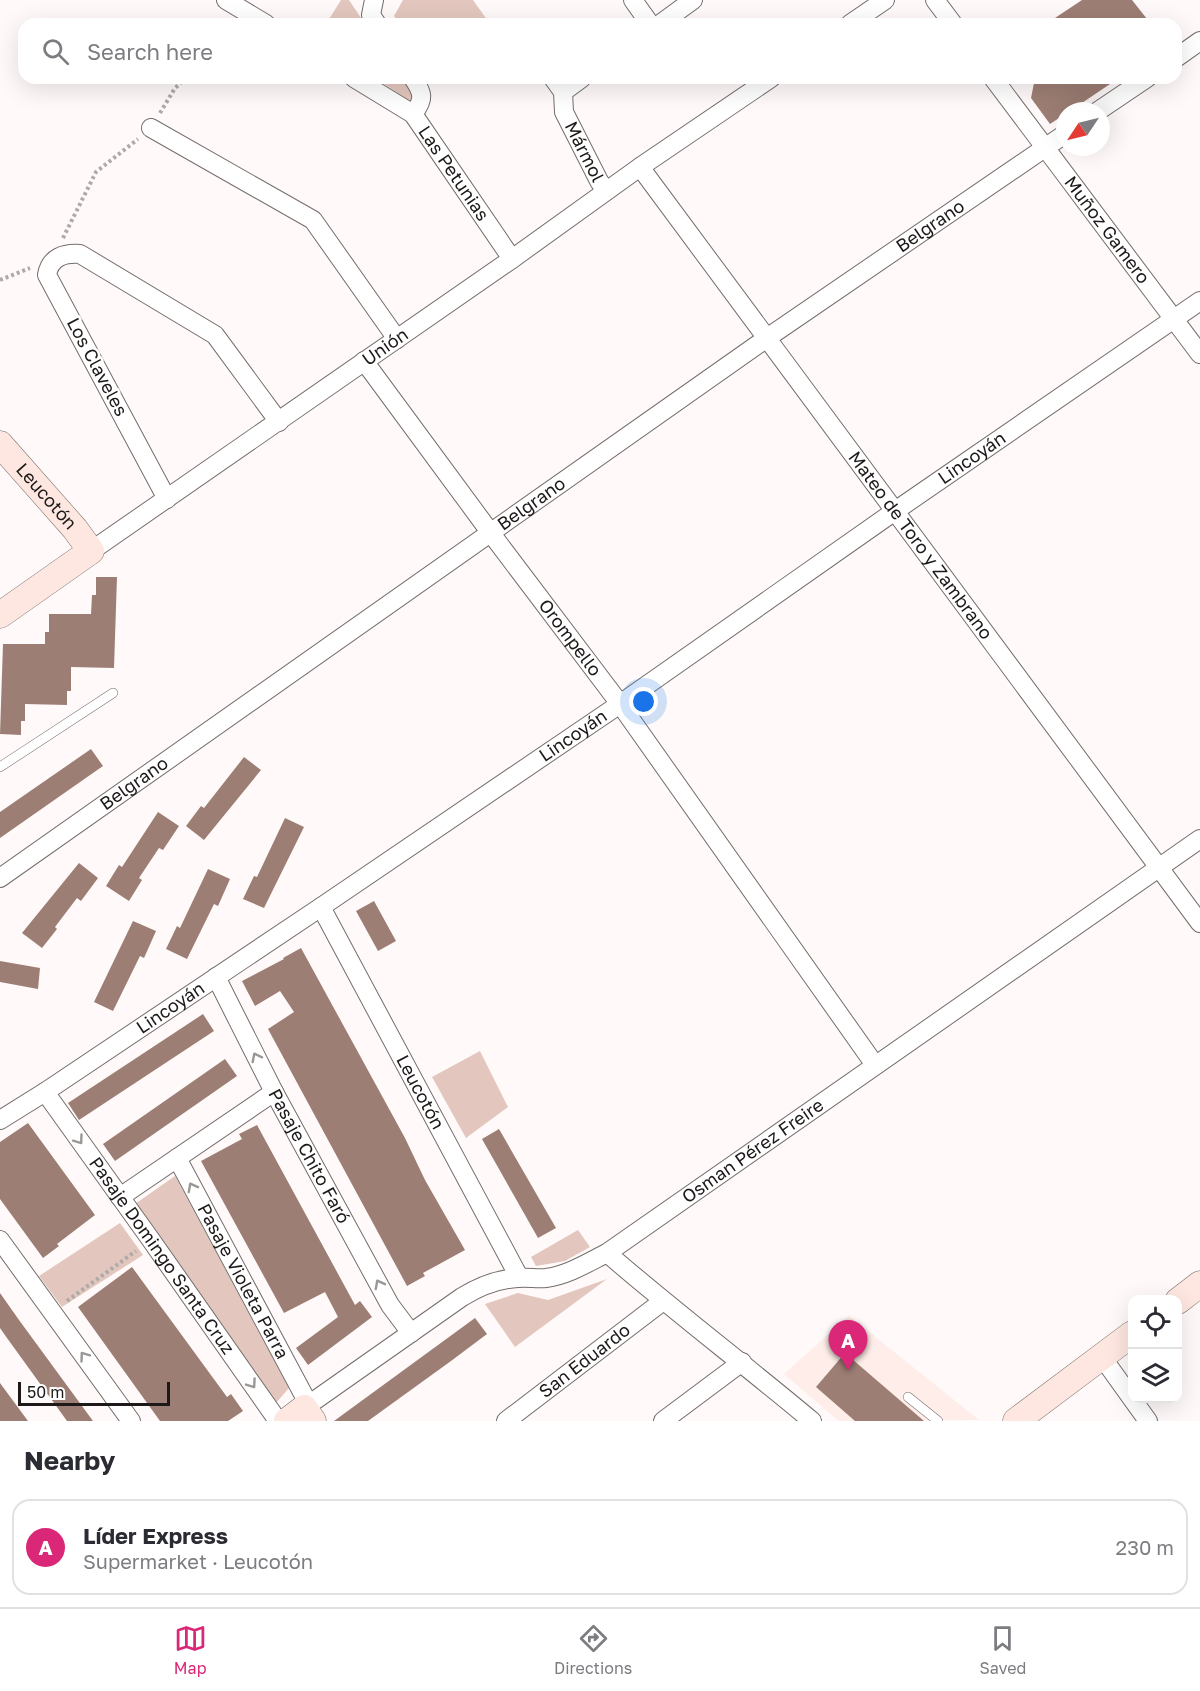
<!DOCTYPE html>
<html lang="en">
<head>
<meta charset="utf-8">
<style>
	:root { --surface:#fff; --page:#f7f7f7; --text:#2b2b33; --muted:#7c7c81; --line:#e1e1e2; --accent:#db2777 }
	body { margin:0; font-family:"Golos Text",sans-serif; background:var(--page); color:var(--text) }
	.controls { position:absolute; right:18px; bottom:18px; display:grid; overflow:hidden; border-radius:12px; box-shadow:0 6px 24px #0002 }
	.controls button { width:54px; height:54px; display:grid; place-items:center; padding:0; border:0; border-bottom:2px solid var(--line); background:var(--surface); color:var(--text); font:30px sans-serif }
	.compass { position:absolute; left:1056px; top:102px; width:54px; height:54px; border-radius:50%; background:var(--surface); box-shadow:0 6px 24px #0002; rotate:235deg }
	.scale { position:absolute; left:18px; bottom:15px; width:152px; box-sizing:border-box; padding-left:6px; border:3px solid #1c1918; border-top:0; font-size:16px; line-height:21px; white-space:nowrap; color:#1c1918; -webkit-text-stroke:4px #fff; paint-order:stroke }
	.you { position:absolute; left:644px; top:702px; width:21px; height:21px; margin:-15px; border:4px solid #fff; border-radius:50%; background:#1a73e8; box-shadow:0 0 0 9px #1a73e833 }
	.badge { display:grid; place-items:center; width:39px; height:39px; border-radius:50%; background:var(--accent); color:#fff; font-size:20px; font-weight:700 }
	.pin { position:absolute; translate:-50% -50px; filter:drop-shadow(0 2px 3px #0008) }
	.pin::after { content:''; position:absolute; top:32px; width:21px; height:18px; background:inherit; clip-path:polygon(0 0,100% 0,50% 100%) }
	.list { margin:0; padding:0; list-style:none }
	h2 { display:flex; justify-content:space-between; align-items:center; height:78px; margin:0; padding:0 24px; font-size:26px }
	h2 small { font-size:20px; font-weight:400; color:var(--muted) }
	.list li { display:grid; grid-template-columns:39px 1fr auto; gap:18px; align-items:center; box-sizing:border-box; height:96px; margin:0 12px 12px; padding:0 12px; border:2px solid var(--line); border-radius:18px }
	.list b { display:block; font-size:22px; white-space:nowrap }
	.list p { margin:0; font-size:20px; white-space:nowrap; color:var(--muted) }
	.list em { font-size:20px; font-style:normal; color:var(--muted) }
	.icon { flex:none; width:33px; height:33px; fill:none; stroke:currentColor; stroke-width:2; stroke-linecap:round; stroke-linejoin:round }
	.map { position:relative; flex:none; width:1200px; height:1421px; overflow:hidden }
	.search { position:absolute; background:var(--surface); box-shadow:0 6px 24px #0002; left:18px; right:18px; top:18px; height:66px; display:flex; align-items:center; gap:15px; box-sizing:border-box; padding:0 21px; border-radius:18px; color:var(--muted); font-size:22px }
	.sheet { height:186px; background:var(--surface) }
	nav { display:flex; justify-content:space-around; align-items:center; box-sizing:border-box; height:84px; border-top:2px solid var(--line); background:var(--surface); font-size:16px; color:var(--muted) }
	nav a { display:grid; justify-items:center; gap:3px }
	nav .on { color:var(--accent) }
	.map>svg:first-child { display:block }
</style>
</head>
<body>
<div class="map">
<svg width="1200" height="1421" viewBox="0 0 1200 1421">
	<rect width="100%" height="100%" fill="#fffaf9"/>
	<path fill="#feede8" d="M849,1316l130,104 -140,1 -55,-47z"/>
	<g fill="#e3c7be">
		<path d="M341,0h8l16,24h-39z"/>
		<path d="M403,0h70l17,24h-90l-6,-8z"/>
		<path d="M375,78h28l13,19 -6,4z"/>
		<path d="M480,1051l28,56 -42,31 -34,-61z"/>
		<path d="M175,1176l114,212 -13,15 -141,-199z"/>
		<path d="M120,1223l23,32 -81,52 -23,-31z"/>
		<path d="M578,1230l12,17 -25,14 -29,5 -5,-9z"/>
		<path d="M607,1279l-92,68 -30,-43 33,-11 30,7z"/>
	</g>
	<g fill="#9d7e74">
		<path d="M1082,0h50l19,24h-105z"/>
		<path d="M1035,78h84l-49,33h-5v3l-15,10 -19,-26z"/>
		<path d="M96,577h21l-3,91 -43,-1v24h-4v14l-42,-1v17h-4v14l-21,-1 3,-90h42v-12h4v-18h42l1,-19h4z"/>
		<path d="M91,749l12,17 -103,72v-26z"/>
		<path d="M244,757l17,13 -57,70 -18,-14 15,-20 3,2z"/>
		<path d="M158,812l21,14 -16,24 -4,-2 -20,30 3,2 -13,21 -23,-15 13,-21 3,2z"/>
		<path d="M285,818l19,9 -40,81 -21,-9 11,-23 3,1z"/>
		<path d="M79,863l19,15 -17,23 -4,-3 -22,29 2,2 -15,19 -20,-15z"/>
		<path d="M208,869l22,10 -12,27 -4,-2 -27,55 -21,-10 11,-23 3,2z"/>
		<path d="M374,901l22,40 -18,10 -22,-40z"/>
		<path d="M133,921l23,10 -12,27 -4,-2 -27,55 -19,-9z"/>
		<path d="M301,948l104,190 20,42 40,70 -42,23 2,3 -18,10 -139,-257 26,-17 -14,-21 -25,15 -13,-25 42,-22 -1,-1z"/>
		<path d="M0,961l40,7 -2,21 -38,-7z"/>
		<path d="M203,1014l11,17 -135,89 -11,-17z"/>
		<path d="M225,1059l12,17 -122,85 -12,-17z"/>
		<path d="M28,1123l67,92 -38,29 2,2 -16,12 -43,-59v-57z"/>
		<path d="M257,1125l98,180 5,-4 12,16 -64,48 -12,-17 42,-31 -13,-25 -41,21 -83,-152 41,-22 -3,-5z"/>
		<path d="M499,1129l57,99 -18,10 -56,-99z"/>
		<path d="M132,1267l95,130 4,-3 12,17 -15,10h-68l-82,-114z"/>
		<path d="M0,1293l19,27 74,101h-26l-60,-83 -7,-10z"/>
		<path d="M475,1318l12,16 -36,27 -83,60h-34z"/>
		<path d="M845,1353l79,68h-69l-39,-34z"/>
		<path d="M0,1383l28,38h-28z"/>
	</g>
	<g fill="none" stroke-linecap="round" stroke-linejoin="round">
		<defs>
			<g id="lane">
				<path d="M0,767l113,-74"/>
				<path d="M908,1397l30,24"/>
			</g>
			<g id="street">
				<path d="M226,0l40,24"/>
				<path d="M374,0l-3,15 6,9"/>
				<path d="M633,0l17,24"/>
				<path d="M935,0l18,24"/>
				<path d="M660,24l33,-24"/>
				<path d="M850,24l35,-24"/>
				<path d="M1176,58l24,-17"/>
				<path id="s1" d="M354,78l59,36 99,145"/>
				<path d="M413,78c10,15 12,21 0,36"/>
				<path id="s2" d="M553,78l10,14 1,20 35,69 7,10"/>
				<path id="s3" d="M993,78l207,276"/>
				<path d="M563,92l19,-14"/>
				<path d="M1098,111l49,-33"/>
				<path d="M151,128l162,92 84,119"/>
				<path id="s4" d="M640,167l560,756"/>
				<path id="s5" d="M364,361l126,171 130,172 255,361"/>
				<path d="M167,499l-120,-224c3,-18 17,-22 33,-21l135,81 64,87"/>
				<path id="s6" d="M91,551l421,-292 128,-92 131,-89"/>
				<path id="s7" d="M0,878l767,-540 298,-204"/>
				<path id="s8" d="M321,907l198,370"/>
				<path id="s9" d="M216,977l58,115 116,213 21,28"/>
				<path id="s10" d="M45,1092l106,148 127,181"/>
				<path id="s11" d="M0,1120l45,-28 276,-185 299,-203 275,-193 305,-210"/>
				<path id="s12" d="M177,1158l132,247"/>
				<path d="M120,1197l154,-105"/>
				<path d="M0,1240l131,181"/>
				<path d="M607,1253c67,58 137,111 205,168"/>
				<path d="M1102,1357l46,64"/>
				<path id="s13" d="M304,1408l158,-111c18,-11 36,-18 56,-19 10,-1 19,1 28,0 22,-3 41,-15 61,-25l593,-414"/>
				<path id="s14" d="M506,1421l157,-120"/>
				<path d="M663,1421l79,-59"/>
			</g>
			<g id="secondary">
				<path id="s15" d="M0,444l75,85 16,22 -91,64"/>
				<path d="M1178,1301l22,-17"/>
				<path d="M287,1421l17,-13 9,13"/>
				<path d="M1016,1421l116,-87"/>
			</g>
		</defs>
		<use href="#lane" stroke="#746d6b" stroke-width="10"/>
		<use href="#street" stroke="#746d6b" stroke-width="20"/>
		<use href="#secondary" stroke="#746d6b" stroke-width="27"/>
		<g stroke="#aeaaa9" stroke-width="4" stroke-dasharray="3 3" stroke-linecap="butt">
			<path d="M160,113l15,-25 11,-10"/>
			<path d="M63,238l33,-66 42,-33"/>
			<path d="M0,280l30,-12"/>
			<path d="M67,1301l69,-50"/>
		</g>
		<use href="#lane" stroke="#fff" stroke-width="9"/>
		<use href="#street" stroke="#fff" stroke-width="18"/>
		<use href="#secondary" stroke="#fde7e0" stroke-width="26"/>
	</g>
	<defs><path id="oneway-chevron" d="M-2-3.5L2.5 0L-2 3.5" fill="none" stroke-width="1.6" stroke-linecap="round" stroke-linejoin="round" transform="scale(1.5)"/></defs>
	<g stroke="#999897">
		<use href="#oneway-chevron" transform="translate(256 1057) rotate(-117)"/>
		<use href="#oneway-chevron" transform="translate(79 1140) rotate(54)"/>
		<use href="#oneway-chevron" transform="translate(192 1187) rotate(-118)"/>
		<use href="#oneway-chevron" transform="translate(379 1284) rotate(-118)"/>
		<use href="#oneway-chevron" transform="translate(84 1356) rotate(-126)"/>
		<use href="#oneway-chevron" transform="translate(252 1384) rotate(55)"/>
	</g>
	<g text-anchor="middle" stroke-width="5" stroke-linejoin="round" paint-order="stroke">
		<g font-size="18" fill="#1c1918" stroke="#fff">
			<text dy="6" stroke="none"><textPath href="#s2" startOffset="82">Mármol</textPath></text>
			<text dy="6" stroke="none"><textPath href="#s1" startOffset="141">Las Petunias</textPath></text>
			<text dy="6" stroke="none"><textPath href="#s7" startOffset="1136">Belgrano</textPath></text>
			<text dy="6" stroke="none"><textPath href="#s3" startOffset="190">Muñoz Gamero</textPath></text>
			<text dy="6" stroke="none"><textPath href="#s6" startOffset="358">Unión</textPath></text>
			<text transform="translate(97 367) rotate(62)" y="6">Los Claveles</text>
			<text dy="6" stroke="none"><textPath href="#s11" startOffset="1176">Lincoyán</textPath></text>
			<text dy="6" stroke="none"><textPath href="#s15" startOffset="70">Leucotón</textPath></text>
			<text dy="6" stroke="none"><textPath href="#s7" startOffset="650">Belgrano</textPath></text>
			<text dy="6" stroke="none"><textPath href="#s4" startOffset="471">Mateo de Toro y Zambrano</textPath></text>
			<text dy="6" stroke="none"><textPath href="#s5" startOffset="345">Orompello</textPath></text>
			<text dy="6" stroke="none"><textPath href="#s11" startOffset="690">Lincoyán</textPath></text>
			<text dy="6" stroke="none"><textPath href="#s7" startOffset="164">Belgrano</textPath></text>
			<text dy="6" stroke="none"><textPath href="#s11" startOffset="204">Lincoyán</textPath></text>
			<text dy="6" stroke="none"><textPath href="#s8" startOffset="210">Leucotón</textPath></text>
			<text dy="6" stroke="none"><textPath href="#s13" startOffset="525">Osman Pérez Freire</textPath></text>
			<text dy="6" stroke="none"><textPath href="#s9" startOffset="202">Pasaje Chito Faró</textPath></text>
			<text dy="6" stroke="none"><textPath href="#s10" startOffset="201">Pasaje Domingo Santa Cruz</textPath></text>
			<text dy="6" stroke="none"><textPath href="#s12" startOffset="140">Pasaje Violeta Parra</textPath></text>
			<text dy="6" stroke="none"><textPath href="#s14" startOffset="99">San Eduardo</textPath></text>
		</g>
	</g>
</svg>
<div class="controls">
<button><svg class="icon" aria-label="locate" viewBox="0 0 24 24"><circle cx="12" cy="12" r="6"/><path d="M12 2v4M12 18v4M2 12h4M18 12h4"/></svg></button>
<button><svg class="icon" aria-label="layers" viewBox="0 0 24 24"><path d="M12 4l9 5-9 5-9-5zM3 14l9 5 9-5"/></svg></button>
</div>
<svg class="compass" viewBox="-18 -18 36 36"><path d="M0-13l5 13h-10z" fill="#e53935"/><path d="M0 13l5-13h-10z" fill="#7c7c81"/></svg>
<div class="scale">50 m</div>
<div class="you"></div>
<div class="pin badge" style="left:848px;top:1370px">A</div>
<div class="search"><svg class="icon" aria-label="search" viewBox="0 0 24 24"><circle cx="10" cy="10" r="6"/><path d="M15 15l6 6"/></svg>Search here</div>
</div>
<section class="sheet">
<h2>Nearby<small></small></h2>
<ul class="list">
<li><span class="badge">A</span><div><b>Líder Express</b><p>Supermarket · Leucotón</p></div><em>230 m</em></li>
</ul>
</section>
<nav>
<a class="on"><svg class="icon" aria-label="map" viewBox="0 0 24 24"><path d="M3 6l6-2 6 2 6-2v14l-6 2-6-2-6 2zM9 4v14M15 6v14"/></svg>Map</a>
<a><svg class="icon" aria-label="directions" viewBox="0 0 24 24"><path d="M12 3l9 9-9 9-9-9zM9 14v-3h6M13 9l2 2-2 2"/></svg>Directions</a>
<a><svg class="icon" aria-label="saved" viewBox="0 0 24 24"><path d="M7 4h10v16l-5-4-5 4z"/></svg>Saved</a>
</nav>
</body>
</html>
